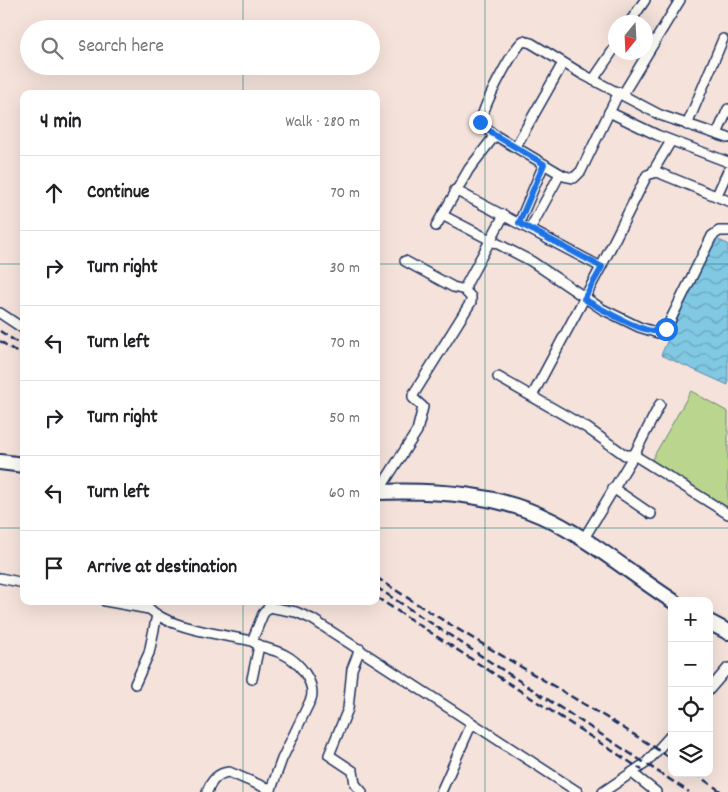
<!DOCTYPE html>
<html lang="en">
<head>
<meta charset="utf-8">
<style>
	:root { --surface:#fff; --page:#f2f2f2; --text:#202124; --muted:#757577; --line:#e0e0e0 }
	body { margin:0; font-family:Dekko,sans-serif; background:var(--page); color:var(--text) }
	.controls { position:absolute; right:15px; bottom:15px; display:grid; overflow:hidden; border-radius:10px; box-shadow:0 5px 20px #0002 }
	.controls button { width:45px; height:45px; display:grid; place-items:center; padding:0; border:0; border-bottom:1px solid var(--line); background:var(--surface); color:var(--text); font:25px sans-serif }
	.compass { position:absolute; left:608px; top:15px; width:45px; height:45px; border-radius:50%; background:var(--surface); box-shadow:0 5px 20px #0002; rotate:198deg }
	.stop { position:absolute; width:15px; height:15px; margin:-11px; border:4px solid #1a73e8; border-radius:50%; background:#fff }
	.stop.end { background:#1a73e8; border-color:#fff; box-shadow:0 1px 5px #0008 }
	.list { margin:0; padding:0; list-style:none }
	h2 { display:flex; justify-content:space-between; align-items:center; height:65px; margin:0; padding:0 20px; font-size:21px }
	h2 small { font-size:16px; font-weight:400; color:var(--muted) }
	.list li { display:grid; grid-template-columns:32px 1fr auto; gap:15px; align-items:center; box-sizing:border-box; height:75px; padding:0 20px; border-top:1px solid var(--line) }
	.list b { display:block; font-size:19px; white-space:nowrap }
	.list em { font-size:16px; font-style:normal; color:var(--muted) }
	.icon { flex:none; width:28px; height:28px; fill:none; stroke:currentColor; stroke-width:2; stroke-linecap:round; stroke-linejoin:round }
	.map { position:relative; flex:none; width:728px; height:792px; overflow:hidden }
	.search { position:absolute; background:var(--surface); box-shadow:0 5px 20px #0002; left:20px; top:20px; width:360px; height:55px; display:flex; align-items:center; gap:12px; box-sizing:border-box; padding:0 18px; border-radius:28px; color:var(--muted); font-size:19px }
	.panel { position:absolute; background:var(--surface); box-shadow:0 5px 20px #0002; left:20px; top:90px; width:360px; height:515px; border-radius:10px }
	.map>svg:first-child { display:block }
</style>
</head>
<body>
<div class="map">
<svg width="728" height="792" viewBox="0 0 728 792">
	<defs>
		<pattern id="water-waves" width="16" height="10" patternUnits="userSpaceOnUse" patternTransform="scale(1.25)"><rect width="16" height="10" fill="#81c8e2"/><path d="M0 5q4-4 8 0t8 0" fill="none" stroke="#69a3ba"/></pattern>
	</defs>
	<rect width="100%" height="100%" fill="#f5e3db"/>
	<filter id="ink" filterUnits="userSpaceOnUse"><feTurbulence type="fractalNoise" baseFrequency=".02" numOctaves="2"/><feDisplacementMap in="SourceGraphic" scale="10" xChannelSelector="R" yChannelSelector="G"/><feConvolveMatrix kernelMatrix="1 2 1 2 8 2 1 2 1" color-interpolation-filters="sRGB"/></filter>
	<g filter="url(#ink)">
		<path fill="#bad68e" stroke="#6a8276" d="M691,391l37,21v102l-81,-46z"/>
		<path fill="url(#water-waves)" stroke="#588bad" d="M714,238l14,6v141l-67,-30z"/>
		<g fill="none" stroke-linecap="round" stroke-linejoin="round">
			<defs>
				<g id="minor">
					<path d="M630,22l15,-22"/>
					<path d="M593,80l23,-34"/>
					<path d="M623,94l57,-94"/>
					<path d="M609,112l48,23 71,27"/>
					<path d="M687,125l36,-86"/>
					<path d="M493,134l71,42 10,2 7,-7 38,-79"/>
					<path d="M717,134l11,-25"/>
					<path d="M516,146l47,-83"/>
					<path d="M652,173l19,-32"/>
					<path d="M455,190l146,77"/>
					<path d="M717,195l11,-24"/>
					<path d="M442,215l89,46 71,48 37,18 19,6 8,-4 46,-93 7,-5h9"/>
					<path d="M519,223l25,-59"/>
					<path d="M436,226l33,-57 24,-31 -2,-6 -10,-7c-3,-11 32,-76 42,-84l8,2 51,31 78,41 68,23"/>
					<path d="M530,229l30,-55"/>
					<path d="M405,261l48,26 12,3"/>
					<path d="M0,313l24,16"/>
					<path d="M498,377l89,51 38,27h9l94,59"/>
					<path d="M532,396l69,-129 46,-92 10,-3 71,29"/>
					<path d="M613,488l38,26"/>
					<path d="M378,492l39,-61 6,-24 -10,-9v-3l58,-93v-5l-5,-5v-7l38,-70"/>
					<path d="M583,540l51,-85 26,-51"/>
					<path d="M0,578l24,5"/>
					<path d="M105,601l44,8"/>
					<path d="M144,601c12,27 82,34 108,40l11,-27 6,-7 27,5 16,7 266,173"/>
					<path d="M252,641c10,8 22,8 33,14 14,7 31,28 26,44l-29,60 -12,33"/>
					<path d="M360,649l-8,20 -4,40 -19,46 24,16 2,13 7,8"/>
					<path d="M252,679l7,-33"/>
					<path d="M135,684l14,-31 8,-38"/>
					<path d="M709,690l19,-22"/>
					<path d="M632,773l24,19"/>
					<path d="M207,792c4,-11 10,-19 22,-20l42,18"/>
					<path d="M441,792l31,-69"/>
					<path d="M603,792l43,-29 26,-29"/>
				</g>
				<g id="secondary">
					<path d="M0,462l24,3"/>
					<path d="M376,492c59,-2 122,1 176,29 43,22 81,54 121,80"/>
					<path d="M709,622l19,10"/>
				</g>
			</defs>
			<use href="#minor" stroke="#1b2f5e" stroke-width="12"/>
			<use href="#secondary" stroke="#1b2f5e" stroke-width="18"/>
			<use href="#minor" stroke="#fdfcf7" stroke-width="9"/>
			<use href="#secondary" stroke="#fdfcf7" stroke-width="14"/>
			<g stroke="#1b2f5e" stroke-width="2.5" stroke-dasharray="8 4" stroke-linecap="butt">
				<path d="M0,331l24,16"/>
				<path d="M0,341l24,16"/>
				<path d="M376,577c96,65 199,118 296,182"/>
				<path d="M376,587l313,205"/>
				<path d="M376,597l266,173"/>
				<path d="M694,773l28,19"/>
			</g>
		</g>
	</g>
	<g fill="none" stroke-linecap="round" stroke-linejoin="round" filter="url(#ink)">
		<path stroke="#1a73e8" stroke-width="6" d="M480,122l13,12 51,30 -25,59 83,44 -18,32c14,8 69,42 82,30"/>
	</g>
	<path fill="none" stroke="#0f766e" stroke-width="1" stroke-opacity="0.55" d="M243,0v29M485,0v792M243,66v28M0,264h24M376,264h352M0,528h24M376,528h352M243,601v191"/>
</svg>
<div class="controls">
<button>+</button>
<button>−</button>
<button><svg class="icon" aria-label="locate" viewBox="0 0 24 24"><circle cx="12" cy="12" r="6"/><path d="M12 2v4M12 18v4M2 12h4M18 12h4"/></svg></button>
<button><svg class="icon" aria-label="layers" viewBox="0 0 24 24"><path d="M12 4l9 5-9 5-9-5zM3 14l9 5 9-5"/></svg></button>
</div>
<svg class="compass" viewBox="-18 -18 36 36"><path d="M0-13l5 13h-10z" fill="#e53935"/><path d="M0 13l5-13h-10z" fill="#757577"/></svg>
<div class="stop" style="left:666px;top:329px"></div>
<div class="stop end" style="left:480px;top:122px"></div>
<div class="search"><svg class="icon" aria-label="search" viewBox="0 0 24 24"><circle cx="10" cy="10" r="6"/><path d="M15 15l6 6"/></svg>Search here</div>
<section class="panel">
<h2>4 min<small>Walk · 280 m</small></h2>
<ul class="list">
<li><svg class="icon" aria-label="ahead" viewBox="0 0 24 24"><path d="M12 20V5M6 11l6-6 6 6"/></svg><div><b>Continue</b></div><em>70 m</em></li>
<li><svg class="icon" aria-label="right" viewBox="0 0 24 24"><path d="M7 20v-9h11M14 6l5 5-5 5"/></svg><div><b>Turn right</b></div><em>30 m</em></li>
<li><svg class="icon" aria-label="left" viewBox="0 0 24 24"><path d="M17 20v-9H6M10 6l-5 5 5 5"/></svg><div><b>Turn left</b></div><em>70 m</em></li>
<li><svg class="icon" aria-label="right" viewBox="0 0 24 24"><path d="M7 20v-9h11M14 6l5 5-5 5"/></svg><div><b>Turn right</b></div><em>50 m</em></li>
<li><svg class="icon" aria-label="left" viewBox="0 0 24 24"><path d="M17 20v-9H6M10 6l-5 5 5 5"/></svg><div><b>Turn left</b></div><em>60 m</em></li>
<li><svg class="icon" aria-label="arrive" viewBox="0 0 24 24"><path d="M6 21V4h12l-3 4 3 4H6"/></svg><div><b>Arrive at destination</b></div></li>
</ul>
</section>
</div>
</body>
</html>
